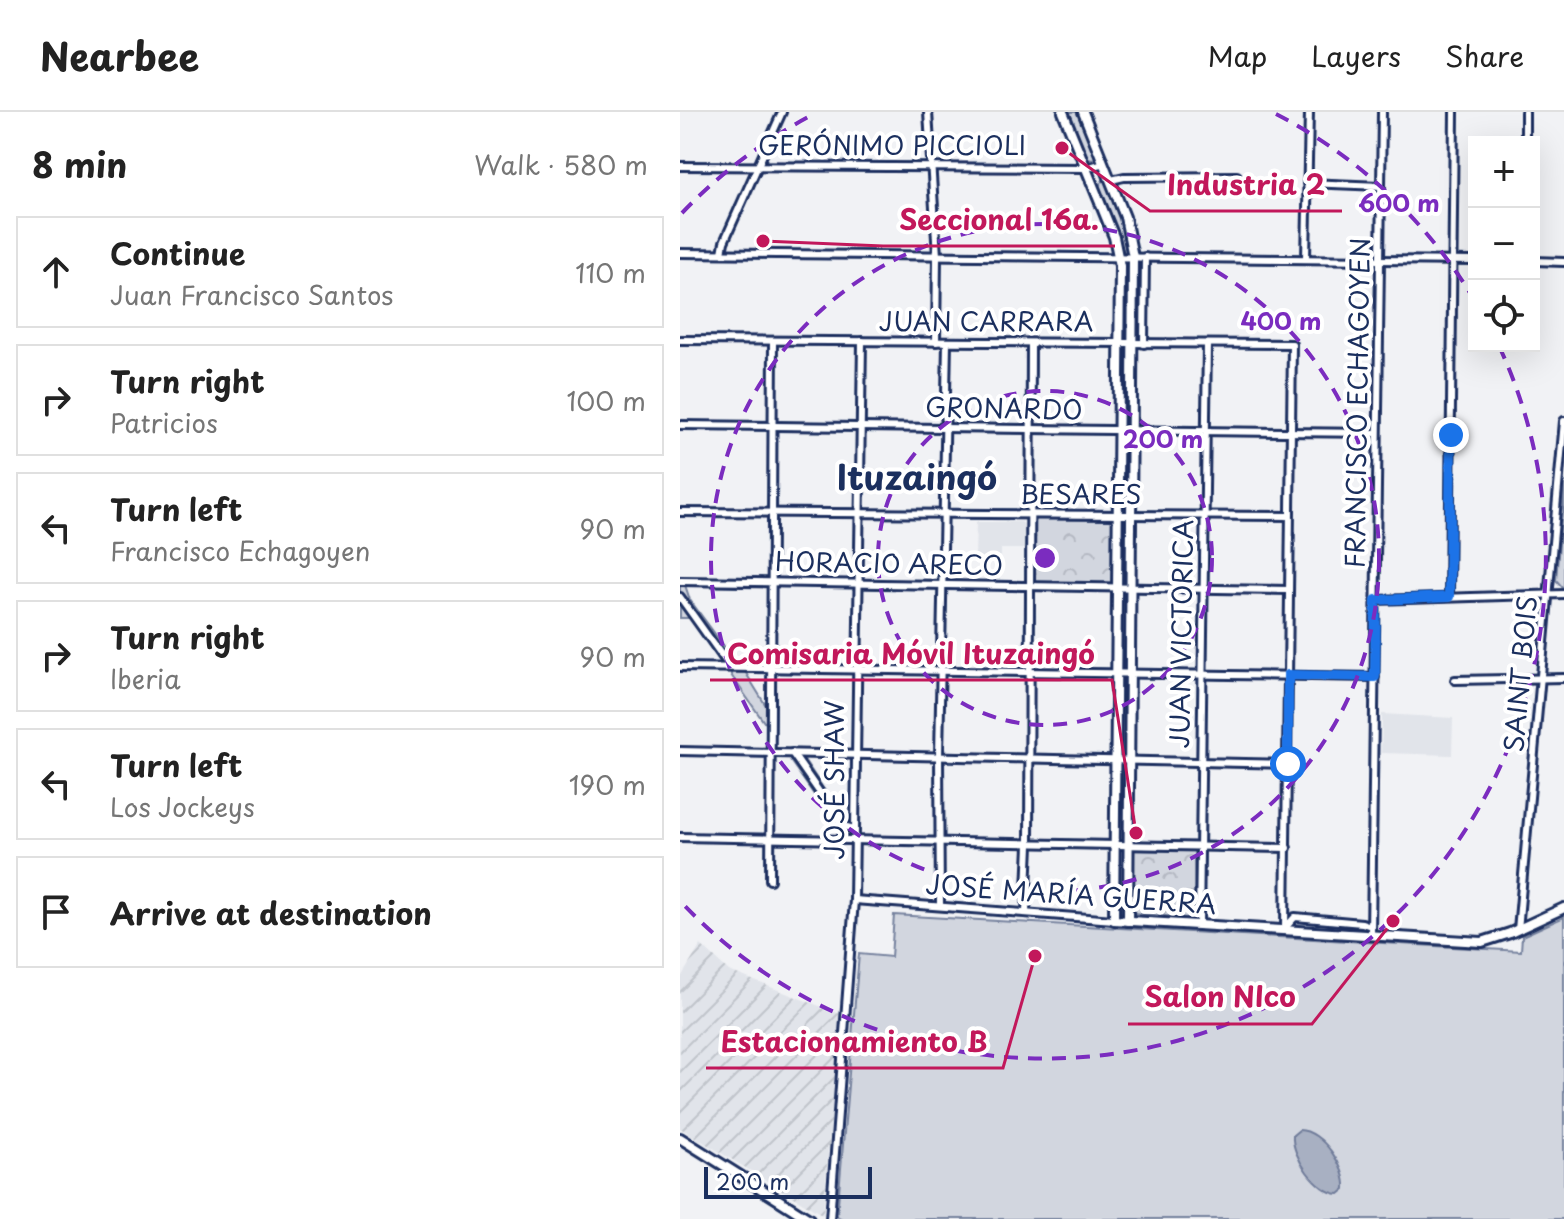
<!DOCTYPE html>
<html lang="en">
<head>
<meta charset="utf-8">
<style>
	:root { --surface:#fff; --page:#f2f2f2; --text:#222; --muted:#767676; --line:#e0e0e0 }
	body { margin:0; font-family:"Playpen Sans",sans-serif; background:var(--page); color:var(--text) }
	.controls { position:absolute; right:24px; top:24px; display:grid; overflow:hidden; border-radius:0px; box-shadow:0 8px 32px #0002 }
	.controls button { width:72px; height:72px; display:grid; place-items:center; padding:0; border:0; border-bottom:2px solid var(--line); background:var(--surface); color:var(--text); font:40px sans-serif }
	.scale { position:absolute; left:24px; bottom:20px; width:168px; box-sizing:border-box; padding-left:8px; border:4px solid #1b2f5e; border-top:0; font-size:22px; line-height:28px; white-space:nowrap; color:#1b2f5e; -webkit-text-stroke:6px #fff; paint-order:stroke }
	.stop { position:absolute; width:24px; height:24px; margin:-18px; border:6px solid #1a73e8; border-radius:50%; background:#fff }
	.stop.end { background:#1a73e8; border-color:#fff; box-shadow:0 2px 8px #0008 }
	.list { margin:0; padding:0; list-style:none }
	h2 { display:flex; justify-content:space-between; align-items:center; height:104px; margin:0; padding:0 32px; font-size:34px }
	h2 small { font-size:26px; font-weight:400; color:var(--muted) }
	.list li { display:grid; grid-template-columns:52px 1fr auto; gap:24px; align-items:center; box-sizing:border-box; height:112px; margin:0 16px 16px; padding:0 16px; border:2px solid var(--line); border-radius:0px }
	.list b { display:block; font-size:30px; white-space:nowrap }
	.list p { margin:0; font-size:26px; white-space:nowrap; color:var(--muted) }
	.list em { font-size:26px; font-style:normal; color:var(--muted) }
	.icon { flex:none; width:44px; height:44px; fill:none; stroke:currentColor; stroke-width:2; stroke-linecap:round; stroke-linejoin:round }
	.map { position:relative; flex:none; width:884px; height:1107px; overflow:hidden }
	header { display:flex; align-items:center; gap:48px; box-sizing:border-box; height:112px; padding:0 40px; background:var(--surface); border-bottom:2px solid var(--line) }
	header strong { font-size:38px }
	nav { display:flex; gap:44px; margin-inline-start:auto; font-size:28px }
	main { display:flex }
	aside { flex:1; background:var(--surface) }
	.map>svg:first-child { display:block }
</style>
</head>
<body>
<header>
<strong>Nearbee</strong>
<nav><a>Map</a><a>Layers</a><a>Share</a></nav>
</header>
<main>
<aside>
<h2>8 min<small>Walk · 580 m</small></h2>
<ul class="list">
<li><svg class="icon" aria-label="ahead" viewBox="0 0 24 24"><path d="M12 20V5M6 11l6-6 6 6"/></svg><div><b>Continue</b><p>Juan Francisco Santos</p></div><em>110 m</em></li>
<li><svg class="icon" aria-label="right" viewBox="0 0 24 24"><path d="M7 20v-9h11M14 6l5 5-5 5"/></svg><div><b>Turn right</b><p>Patricios</p></div><em>100 m</em></li>
<li><svg class="icon" aria-label="left" viewBox="0 0 24 24"><path d="M17 20v-9H6M10 6l-5 5 5 5"/></svg><div><b>Turn left</b><p>Francisco Echagoyen</p></div><em>90 m</em></li>
<li><svg class="icon" aria-label="right" viewBox="0 0 24 24"><path d="M7 20v-9h11M14 6l5 5-5 5"/></svg><div><b>Turn right</b><p>Iberia</p></div><em>90 m</em></li>
<li><svg class="icon" aria-label="left" viewBox="0 0 24 24"><path d="M17 20v-9H6M10 6l-5 5 5 5"/></svg><div><b>Turn left</b><p>Los Jockeys</p></div><em>190 m</em></li>
<li><svg class="icon" aria-label="arrive" viewBox="0 0 24 24"><path d="M6 21V4h12l-3 4 3 4H6"/></svg><div><b>Arrive at destination</b></div></li>
</ul>
</aside>
<div class="map">
<svg width="884" height="1107" viewBox="0 0 884 1107">
	<defs>
		<pattern id="industrial-furrows" width="10" height="10" patternUnits="userSpaceOnUse" patternTransform="scale(2)"><rect width="10" height="10" fill="#e1e4ea"/><path d="M-1 1l2-2M0 10L10 0M9 11l2-2" fill="none" stroke="#c0c4cb"/></pattern>
		<pattern id="park-crowns" width="20" height="18" patternUnits="userSpaceOnUse" patternTransform="scale(2)"><rect width="20" height="18" fill="#d2d6df"/><path d="M2 6a3 3 0 1 1 6 0M12 15a3 3 0 1 1 6 0" fill="none" stroke="#b4b8c2"/></pattern>
	</defs>
	<rect width="100%" height="100%" fill="#f1f2f5"/>
	<filter id="ink" filterUnits="userSpaceOnUse"><feTurbulence type="fractalNoise" baseFrequency=".0125" numOctaves="2"/><feDisplacementMap in="SourceGraphic" scale="16" xChannelSelector="R" yChannelSelector="G"/><feConvolveMatrix kernelMatrix="1 2 1 2 8 2 1 2 1" color-interpolation-filters="sRGB"/></filter>
	<g filter="url(#ink)">
		<g fill="#e1e4ea">
			<path d="M296,410h45l3,2v25h-23v8l-26,1z"/>
			<path d="M702,602l71,4 -1,37 -71,-2z"/>
		</g>
		<path fill="url(#industrial-furrows)" d="M21,833l28,26 111,43 -17,201 -143,-87v-149z"/>
		<g fill="#d2d6df" stroke="#76829e" stroke-width="2">
			<path d="M388,0h11l17,42 -2,5 -7,-1z"/>
			<path d="M423,68l4,1 13,29 9,39 -3,5c-6,-5 -22,-55 -27,-68z"/>
			<path d="M447,150l3,2 -1,74 -3,2 -3,-2v-73z"/>
			<path d="M445,236l4,4 -1,69 -2,2 -4,-2z"/>
			<path d="M445,322l3,3v72l-3,2 -4,-2 1,-73z"/>
			<path d="M884,370v106h-1l-7,-8z"/>
			<path d="M444,408l4,4 -1,58 -2,2 -4,-2v-60z"/>
			<path d="M0,473h5l5,15 48,65 -15,1 -33,-48h-10z"/>
			<path d="M443,479l4,3 -1,75 -3,2 -4,-2 1,-76z"/>
			<path d="M64,558l24,39v14l-4,-1 -33,-47v-3z"/>
			<path d="M443,564l3,4v75l-3,1 -4,-2 1,-75z"/>
			<path d="M121,643l46,69h5l-3,15 -3,1 -55,-78 -1,-5z"/>
			<path d="M442,651l4,4 -1,74 -2,2 -5,-2 1,-76z"/>
			<path d="M442,737l3,2v61l-3,2 -4,-2 1,-61z"/>
			<path d="M214,803l627,36 1,-15 42,-19v302h-722l-5,-3 22,-262 32,3z"/>
		</g>
		<g fill="url(#park-crowns)" stroke="#76829e" stroke-width="2">
			<path d="M357,407l77,1 -1,62 -4,3 -72,-1 -3,-2v-59z"/>
			<path d="M456,735l58,4 1,62 -8,5 -54,-5 -1,-63z"/>
		</g>
		<path fill="#a8b0c2" stroke="#707c9a" stroke-width="2" d="M619,1018c23,0 48,38 46,59l-6,5c-22,-1 -48,-38 -46,-59z"/>
		<g fill="none" stroke-linecap="round" stroke-linejoin="round">
			<defs>
				<g id="street">
					<path d="M248,0l9,144 -1,86"/>
					<path d="M845,0v30"/>
					<path d="M0,54l406,2 18,-5"/>
					<path d="M431,68l13,-3 113,-1"/>
					<path d="M627,71l74,3"/>
					<path d="M0,141l794,8"/>
					<path d="M42,141l2,-11 58,-130"/>
					<path d="M626,146l3,-146"/>
					<path d="M854,149l30,1"/>
					<path d="M0,228l612,4 -7,584"/>
					<path d="M464,232l1,-87"/>
					<path d="M0,313l697,8"/>
					<path d="M0,400l609,4"/>
					<path d="M0,469l609,9"/>
					<path d="M0,485l50,70"/>
					<path d="M769,485l5,-485"/>
					<path d="M696,488l188,-6"/>
					<path d="M0,555l695,10"/>
					<path d="M775,568l109,-2"/>
					<path d="M0,639l608,13"/>
					<path d="M112,641l51,73 11,3"/>
					<path d="M0,725l607,11"/>
					<path d="M90,768l3,-539"/>
					<path d="M174,788l260,20"/>
					<path d="M260,794l-1,-150 8,-414"/>
					<path d="M346,800l3,-67 2,-502"/>
					<path d="M519,812l8,-580"/>
					<path d="M605,816l10,-11 67,6 9,3"/>
					<path d="M838,818l46,-509"/>
					<path d="M691,822l11,-822"/>
					<path d="M150,1107l24,-319 8,-559"/>
				</g>
				<g id="secondary">
					<path d="M383,0l51,125 6,29 -6,654 368,22 28,-9 54,-25"/>
					<path d="M403,0l42,105 8,40 -5,664"/>
					<path d="M0,1026l129,81"/>
				</g>
			</defs>
			<use href="#street" stroke="#1b2f5e" stroke-width="12"/>
			<use href="#secondary" stroke="#1b2f5e" stroke-width="14"/>
			<use href="#street" stroke="#fff" stroke-width="6"/>
			<use href="#secondary" stroke="#fff" stroke-width="8"/>
		</g>
	</g>
	<g fill="none" stroke-linecap="round" stroke-linejoin="round" filter="url(#ink)">
		<path stroke="#1a73e8" stroke-width="10" d="M608,652v-89l87,2 1,-77 73,-3 2,-162"/>
	</g>
	<g fill="none" stroke="#7b2cbf" stroke-width="4" stroke-dasharray="14 10">
		<circle cx="365" cy="446" r="167"/>
		<circle cx="365" cy="446" r="334"/>
		<path d="M2 101A501 501 0 0 1 134 2M596 2A501 501 0 0 1 792 184M819 234A501 501 0 0 1 2 791"/>
	</g>
	<g text-anchor="middle" stroke-width="8" stroke-linejoin="round" paint-order="stroke">
		<g font-size="26" fill="#1b2f5e" stroke="#fff">
			<text x="212" y="43">GERÓNIMO PICCIOLI</text>
			<text x="306" y="219">JUAN CARRARA</text>
			<text transform="translate(678 291) rotate(-89)" y="9">FRANCISCO ECHAGOYEN</text>
			<text transform="translate(324 297) rotate(1)" y="9">GRONARDO</text>
			<text x="401" y="392">BESARES</text>
			<text transform="translate(209 452) rotate(1)" y="9">HORACIO ARECO</text>
			<text transform="translate(502 522) rotate(-89)" y="9">JUAN VICTORICA</text>
			<text transform="translate(841 562) rotate(-85)" y="9">SAINT BOIS</text>
			<text transform="translate(155 668) rotate(-90)" y="9">JOSÉ SHAW</text>
			<text transform="translate(391 783) rotate(4)" y="9">JOSÉ MARÍA GUERRA</text>
		</g>
		<g font-size="34" font-weight="bold" fill="#1b2f5e" stroke="#fff">
			<text x="237" y="378">Ituzaingó</text>
		</g>
	</g>
	<circle cx="365" cy="446" r="12" fill="#7b2cbf" stroke="#fff" stroke-width="4"/>
	<g font-size="24" text-anchor="middle" font-weight="bold" fill="#7b2cbf" stroke="#fff" stroke-width="8" stroke-linejoin="round" paint-order="stroke">
		<text x="719" y="100">600 m</text>
		<text x="601" y="218">400 m</text>
		<text x="483" y="336">200 m</text>
	</g>
	<path fill="none" stroke="#c2185b" stroke-width="3" d="M382 36L470 99H662M83 129L203 134H435M456 721L432 568H30M713 809L632 912H448M355 844L323 956H26"/>
	<g fill="#c2185b" stroke="#fff" stroke-width="3">
		<circle cx="382" cy="36" r="8"/>
		<circle cx="83" cy="129" r="8"/>
		<circle cx="456" cy="721" r="8"/>
		<circle cx="713" cy="809" r="8"/>
		<circle cx="355" cy="844" r="8"/>
	</g>
	<g font-size="28" text-anchor="middle" font-weight="bold" fill="#c2185b" stroke="#fff" stroke-width="8" stroke-linejoin="round" paint-order="stroke">
		<text x="566" y="83">Industria 2</text>
		<text x="319" y="118">Seccional 16a.</text>
		<text x="231" y="552">Comisaria Móvil Ituzaingó</text>
		<text x="540" y="895">Salon NIco</text>
		<text x="174" y="940">Estacionamiento B</text>
	</g>
</svg>
<div class="controls">
<button>+</button>
<button>−</button>
<button><svg class="icon" aria-label="locate" viewBox="0 0 24 24"><circle cx="12" cy="12" r="6"/><path d="M12 2v4M12 18v4M2 12h4M18 12h4"/></svg></button>
</div>
<div class="scale">200 m</div>
<div class="stop" style="left:608px;top:652px"></div>
<div class="stop end" style="left:771px;top:323px"></div>
</div>
</main>
</body>
</html>
